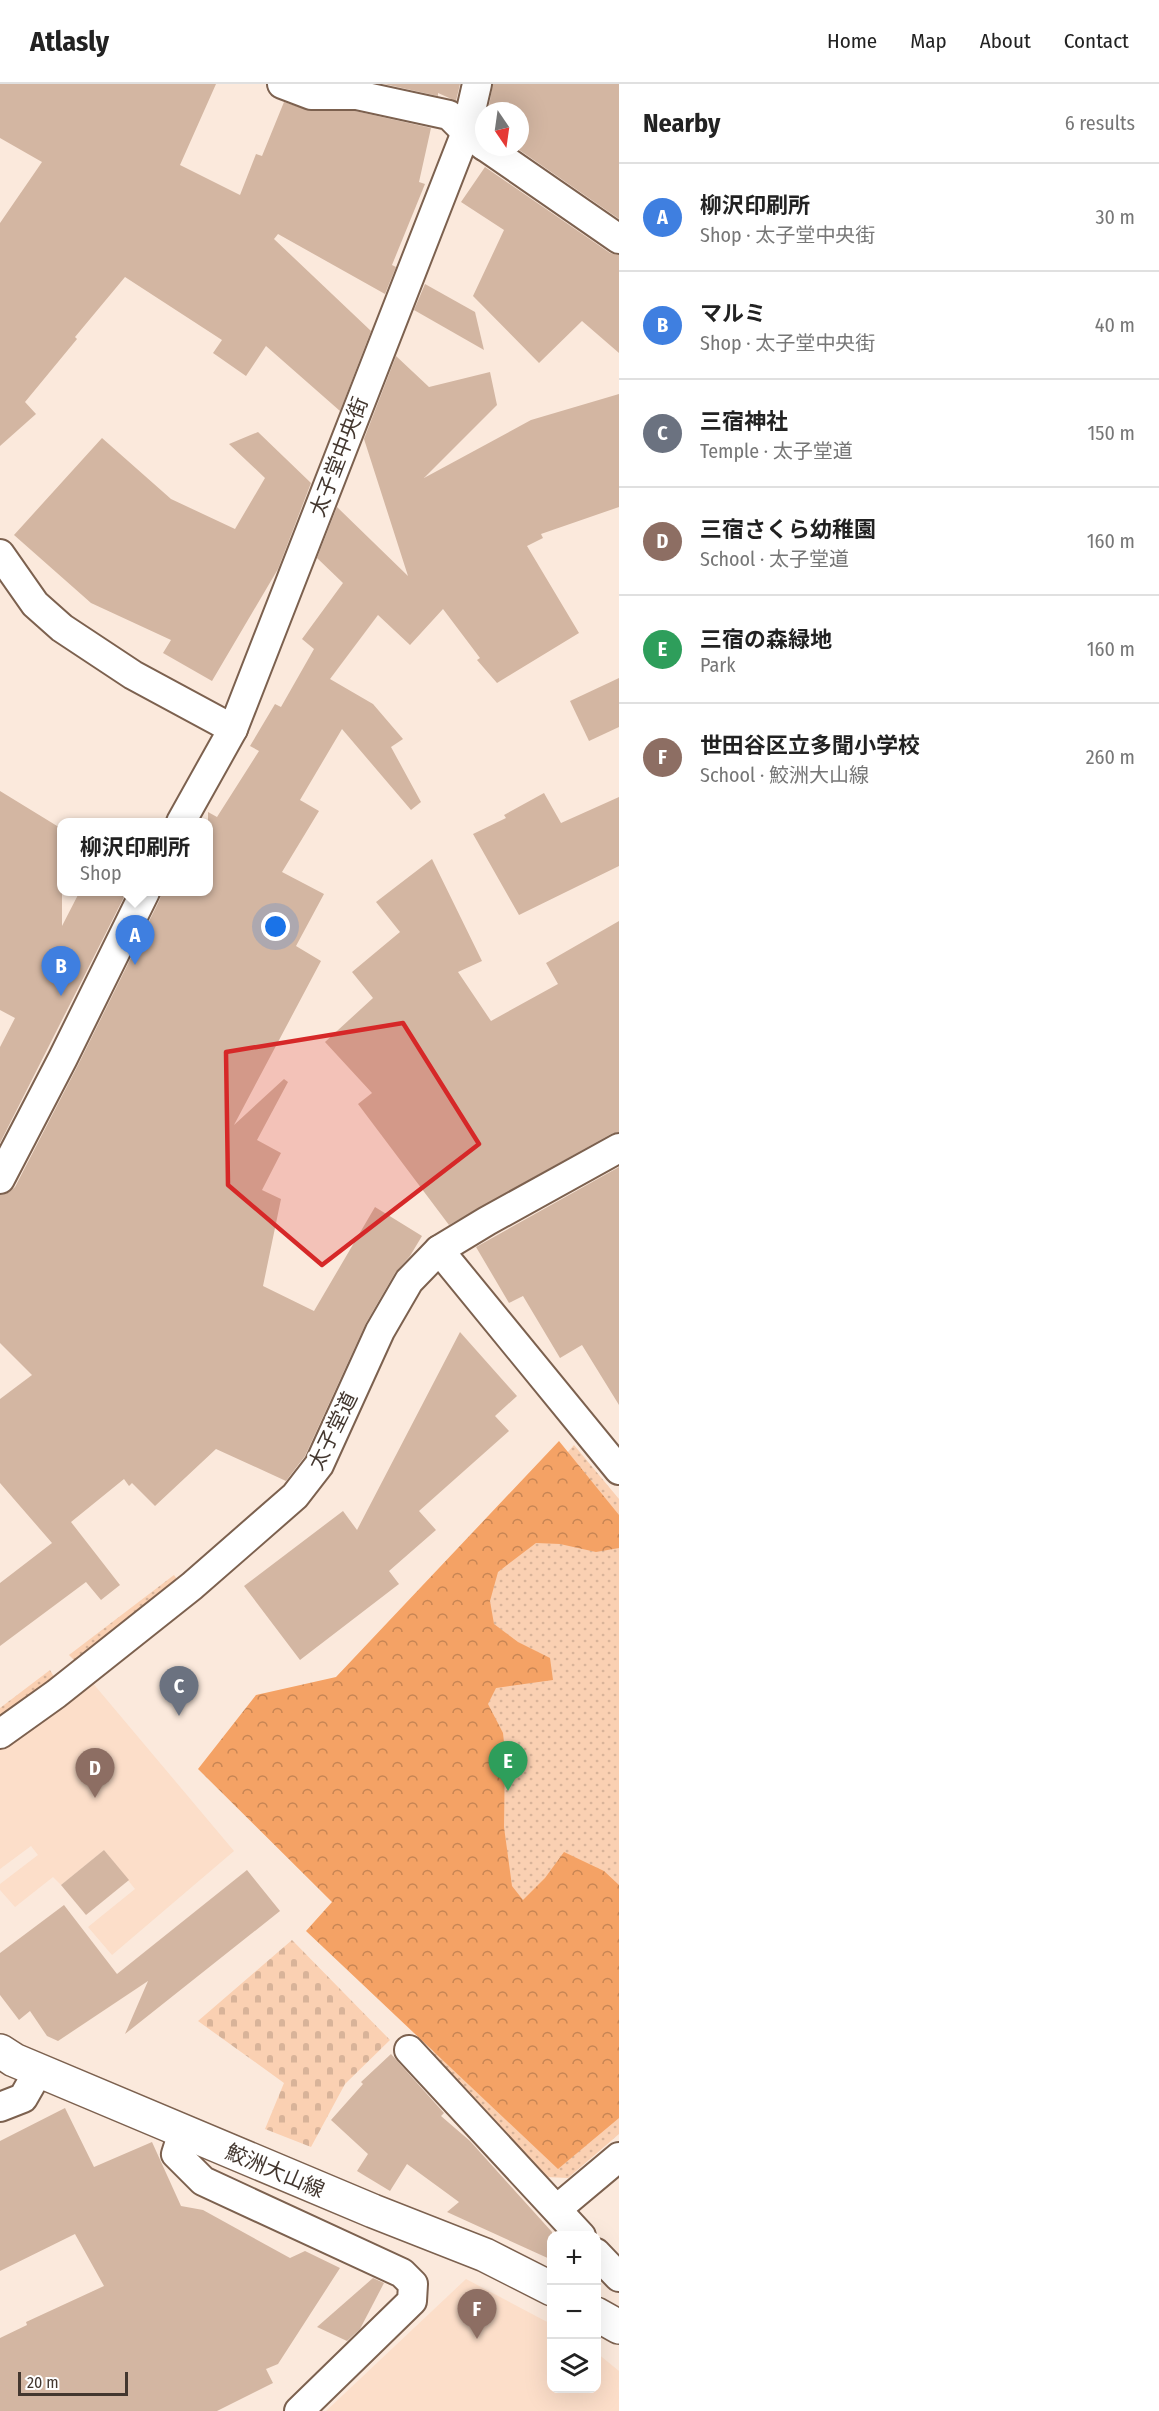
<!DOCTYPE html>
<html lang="en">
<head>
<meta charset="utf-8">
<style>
	:root { --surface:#fff; --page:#f2f2f2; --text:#222; --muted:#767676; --line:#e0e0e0; --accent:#3e7991 }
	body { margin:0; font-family:"Fira Sans Condensed","Noto Sans JP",sans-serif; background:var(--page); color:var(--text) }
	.controls { position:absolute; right:18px; bottom:18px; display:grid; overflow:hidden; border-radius:12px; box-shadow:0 6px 24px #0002 }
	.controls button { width:54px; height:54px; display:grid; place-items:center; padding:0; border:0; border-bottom:2px solid var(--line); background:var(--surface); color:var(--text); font:30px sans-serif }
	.compass { position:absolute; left:475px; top:18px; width:54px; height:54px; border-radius:50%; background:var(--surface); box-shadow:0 6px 24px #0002; rotate:167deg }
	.scale { position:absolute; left:18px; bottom:15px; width:110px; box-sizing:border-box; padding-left:6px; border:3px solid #43372f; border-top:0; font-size:16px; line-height:21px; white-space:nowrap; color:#43372f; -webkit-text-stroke:4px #fff; paint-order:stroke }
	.you { position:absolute; left:276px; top:843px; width:21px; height:21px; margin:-15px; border:4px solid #fff; border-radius:50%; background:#1a73e8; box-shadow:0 0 0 9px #1a73e833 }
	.badge { display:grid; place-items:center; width:39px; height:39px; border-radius:50%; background:var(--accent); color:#fff; font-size:20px; font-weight:700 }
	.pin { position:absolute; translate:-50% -50px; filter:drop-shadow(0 2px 3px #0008) }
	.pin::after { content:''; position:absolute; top:32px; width:21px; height:18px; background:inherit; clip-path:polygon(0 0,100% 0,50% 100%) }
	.popup { position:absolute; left:57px; top:734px; width:156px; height:78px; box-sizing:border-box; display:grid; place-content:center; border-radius:12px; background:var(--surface); filter:drop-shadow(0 2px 4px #0005); font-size:20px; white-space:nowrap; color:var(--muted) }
	.popup b { font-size:22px; color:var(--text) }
	.popup::after { content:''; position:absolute; left:50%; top:100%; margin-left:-12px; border:12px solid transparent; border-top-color:var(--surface) }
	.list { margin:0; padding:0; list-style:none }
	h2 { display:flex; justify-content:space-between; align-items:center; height:78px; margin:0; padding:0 24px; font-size:26px }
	h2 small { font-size:20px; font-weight:400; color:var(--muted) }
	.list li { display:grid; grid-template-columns:39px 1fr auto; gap:18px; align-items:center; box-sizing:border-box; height:108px; padding:0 24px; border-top:2px solid var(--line) }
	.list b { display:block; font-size:22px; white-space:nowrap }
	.list p { margin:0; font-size:20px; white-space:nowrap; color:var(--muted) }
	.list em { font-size:20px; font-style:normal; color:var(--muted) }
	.icon { flex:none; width:33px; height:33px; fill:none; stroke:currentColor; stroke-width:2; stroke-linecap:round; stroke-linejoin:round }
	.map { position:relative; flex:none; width:619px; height:2327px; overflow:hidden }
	header { display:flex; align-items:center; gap:36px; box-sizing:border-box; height:84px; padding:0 30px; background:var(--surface); border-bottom:2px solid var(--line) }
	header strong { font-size:28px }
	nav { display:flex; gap:33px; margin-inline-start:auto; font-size:21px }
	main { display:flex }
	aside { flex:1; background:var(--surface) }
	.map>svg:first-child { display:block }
</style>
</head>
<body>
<header>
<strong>Atlasly</strong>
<nav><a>Home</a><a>Map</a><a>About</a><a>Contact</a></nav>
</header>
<main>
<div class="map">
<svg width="619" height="2327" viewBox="0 0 619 2327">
	<defs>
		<pattern id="grass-dots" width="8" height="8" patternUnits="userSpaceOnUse" patternTransform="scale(1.5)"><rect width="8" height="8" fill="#fad0b2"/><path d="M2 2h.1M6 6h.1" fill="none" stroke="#d8b399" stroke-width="1.8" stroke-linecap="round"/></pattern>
		<pattern id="forest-crowns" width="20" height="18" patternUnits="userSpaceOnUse" patternTransform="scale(1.5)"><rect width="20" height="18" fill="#f4a265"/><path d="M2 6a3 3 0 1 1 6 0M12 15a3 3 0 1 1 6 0" fill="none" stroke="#c78554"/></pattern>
		<pattern id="cemetery-stones" width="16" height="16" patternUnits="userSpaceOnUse" patternTransform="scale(1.5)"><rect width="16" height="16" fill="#fad0b2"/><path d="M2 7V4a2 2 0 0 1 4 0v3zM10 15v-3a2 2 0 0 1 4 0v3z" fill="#d8b399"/></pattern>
	</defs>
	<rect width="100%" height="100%" fill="#fbe9dc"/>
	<g fill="#fcdec9">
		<path d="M91,1597l143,170 -122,104 -24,-28 47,-38 -31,-39 -43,35 -8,-8 -38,30 -15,-17v-6l38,-29 -7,-9 -31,23v-119z"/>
		<path d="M466,2195l85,45 1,64h44l1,-35 22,18v40h-293z"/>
	</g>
	<g fill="url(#grass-dots)">
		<path d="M574,1361l45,54v635l-51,44 -22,-1 -114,-118 13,-78 -106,-266z"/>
		<path d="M174,1491l8,11 -103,79 -10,-10z"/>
		<path d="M50,1586l7,12 -57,40v-14z"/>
	</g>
	<path fill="url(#forest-crowns)" d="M559,1357l60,74v33l-23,4 -36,-8 -24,-1 -38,29 -8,29 4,23 24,18 32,16 3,22 -57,8 -8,16 15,29 2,19 -1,75 8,59 11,14 22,-22 19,-26 40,19 15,14v233l-61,51 -252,-238 26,-29 -134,-133 58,-74 80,-18z"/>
	<path fill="url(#cemetery-stones)" d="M292,1856l98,100 -45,44 -34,63 -46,-18 19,-46 -86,-62z"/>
	<g fill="#d3b6a2">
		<path d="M0,0h216l-36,81 60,30 16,-41 6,2 22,-54 27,9h44l76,17 -12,54 6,2 -33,81 4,2 -11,27 -107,-60 -4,5 97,92 -31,80 -74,-65 -20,30 -33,-23 9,-13 -97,-63 -50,60 2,2 -52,63 11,12 -36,32v-223l42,-61 -42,-24z"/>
		<path d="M384,0h76l-4,17 -18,-8v3z"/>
		<path d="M493,0h126v135l-104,-72h5v-36h-32z"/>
		<path d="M485,83l125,86 9,2v98l-37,-32 -43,42 -66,-67 31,-66 -43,-28z"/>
		<path d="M425,200l50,28 9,38 -70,-40z"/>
		<path d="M396,272l33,31 61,-15 7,33 -73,73 107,-58 88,-26v113l-78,27 2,4 -16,8 52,87 -82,50 -20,-23 3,-2 -37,-49 -33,36 -32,-30 -48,64 43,25 30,35 -12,8 30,55 -10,8 -69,-81 -42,71 19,11 -37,61 42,22 -28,52 25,15 -87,164 50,-46 4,3 -31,58 24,13 -19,37 19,9 -18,87 51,25 61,-104 47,29 -12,20 -15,17 -29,50 -61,133 -19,25 -70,-32 -61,57 -23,-23 -3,3 -5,-7 -53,43 49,63 -19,15 -15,-18 -86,64v-63l52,-40 -52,-60v-84l32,-24 -32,-32v-148l8,-2 7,-6 63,-122 82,-166 1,-8h47v-79l9,5 42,-66 -9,-5 25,-42 6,3 33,-58 -12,-10 41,-56 -26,-25 20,-51 71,69 -44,-137z"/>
		<path d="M258,348l53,51 -33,86 -66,112 -49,-28 8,-13 -80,-37 -77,-68 88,-97 69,61 64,30 30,-51 -36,-34z"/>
		<path d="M619,594v49l-30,14 -19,-40z"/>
		<path d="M0,707l62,38v97l18,-35h47l-127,252v-96l15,-29 -15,-8z"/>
		<path d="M544,709l17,30 58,-26v69l-100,49 -46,-81 33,-16 -2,-3z"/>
		<path d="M432,775l50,102 -24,11 33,49 67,-37 -12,-21 73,-42v211l-8,2 -162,91 -91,-121 14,-11 -47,-51 48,-44 -21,-26 48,-40 -24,-30z"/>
		<path d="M619,1083v238l-37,-60 -22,13 -37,-62 -14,7 -33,-56z"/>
		<path d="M460,1248l57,64 -22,20 14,15 -90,80 17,19 -47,41 10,13 -99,76 -56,-74 99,-75 14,19z"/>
		<path d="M104,1766l25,30 -43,35 -25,-30z"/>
		<path d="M247,1786l33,41 -155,123 23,-53 -90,60 -11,-5 -17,-25 -11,9 -19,-25v-42l64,-48 53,69z"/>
		<path d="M391,1970l53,59 -3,3 29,25 82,91v28l-105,-48 12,-10 -52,-38 -17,27 -33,-20 11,-17 -37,-34 32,-36 -2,-2z"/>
		<path d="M65,2024l29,59 58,-25 29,64 22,4 87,48 15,-7 35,17 -62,96 -12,5 7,14 -56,28h-217v-73l27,-13 -1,-3 78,-36 -29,-52 -75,37v-130z"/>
		<path d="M373,2194l11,5 -24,46 -13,12 -30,-14z"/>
	</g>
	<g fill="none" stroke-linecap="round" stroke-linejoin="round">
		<defs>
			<g id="minor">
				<path d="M282,0l29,11h46l92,20 17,17 18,14"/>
				<path d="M486,63l133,92"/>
				<path d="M0,470l35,50 27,24 71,47 100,54"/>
				<path d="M181,738l52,-93 233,-597 11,-48"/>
				<path d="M0,1095l63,-121 82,-166"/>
				<path d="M439,1166l180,220"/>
				<path d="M0,1650l56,-40 136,-108 103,-90 24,-31 61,-134 29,-50 30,-31 48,-29 132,-73"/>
				<path d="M409,1966l172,186"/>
				<path d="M0,2023l23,-9 16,-28"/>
				<path d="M183,2048l-7,22 27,27 199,92 11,11 -1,17 -113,110"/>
				<path d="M557,2125l62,-52"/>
				<path d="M596,2169l23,24"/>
			</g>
			<g id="secondary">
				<path d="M0,1967l14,9 359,151 112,44 67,34"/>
				<path d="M596,2230l23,13"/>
			</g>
		</defs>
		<use href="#minor" stroke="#7c614f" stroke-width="32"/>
		<use href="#secondary" stroke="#7c614f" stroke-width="36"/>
		<use href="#minor" stroke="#fff" stroke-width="28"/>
		<use href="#secondary" stroke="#fff" stroke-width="33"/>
	</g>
	<path fill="#d62828" fill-opacity="0.2" stroke="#d62828" stroke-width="4.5" stroke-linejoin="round" d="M403,939l76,121 -157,121 -94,-80 -2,-133z"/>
	<g text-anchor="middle" stroke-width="4.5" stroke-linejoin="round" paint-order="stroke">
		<g font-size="21" fill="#43372f" stroke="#fff">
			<text transform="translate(339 373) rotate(-69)" y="7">太子堂中央街</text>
			<text transform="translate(333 1347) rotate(-64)" y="7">太子堂道</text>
			<text transform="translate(275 2087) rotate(23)" y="7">鮫洲大山線</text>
		</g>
	</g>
</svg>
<div class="controls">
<button>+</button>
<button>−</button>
<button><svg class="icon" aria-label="layers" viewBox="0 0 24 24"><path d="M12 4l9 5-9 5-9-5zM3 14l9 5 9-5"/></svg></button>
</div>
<svg class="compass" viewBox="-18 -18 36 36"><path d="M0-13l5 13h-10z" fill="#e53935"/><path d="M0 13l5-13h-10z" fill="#767676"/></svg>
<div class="scale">20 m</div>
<div class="you"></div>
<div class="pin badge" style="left:135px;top:881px;background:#3f7fe0">A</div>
<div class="popup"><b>柳沢印刷所</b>Shop</div>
<div class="pin badge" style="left:61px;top:912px;background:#3f7fe0">B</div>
<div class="pin badge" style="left:179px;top:1632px;background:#6b7280">C</div>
<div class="pin badge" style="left:95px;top:1714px;background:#8d6e63">D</div>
<div class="pin badge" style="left:508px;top:1707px;background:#2e9e5b">E</div>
<div class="pin badge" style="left:477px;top:2255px;background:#8d6e63">F</div>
</div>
<aside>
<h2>Nearby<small>6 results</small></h2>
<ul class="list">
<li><span class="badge" style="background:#3f7fe0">A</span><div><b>柳沢印刷所</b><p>Shop · 太子堂中央街</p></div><em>30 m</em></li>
<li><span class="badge" style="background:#3f7fe0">B</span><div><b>マルミ</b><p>Shop · 太子堂中央街</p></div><em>40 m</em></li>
<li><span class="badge" style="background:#6b7280">C</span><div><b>三宿神社</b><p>Temple · 太子堂道</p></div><em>150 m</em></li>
<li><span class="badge" style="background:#8d6e63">D</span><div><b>三宿さくら幼稚園</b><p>School · 太子堂道</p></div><em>160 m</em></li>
<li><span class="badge" style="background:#2e9e5b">E</span><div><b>三宿の森緑地</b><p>Park</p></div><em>160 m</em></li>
<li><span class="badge" style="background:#8d6e63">F</span><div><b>世田谷区立多聞小学校</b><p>School · 鮫洲大山線</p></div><em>260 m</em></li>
</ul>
</aside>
</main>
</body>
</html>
